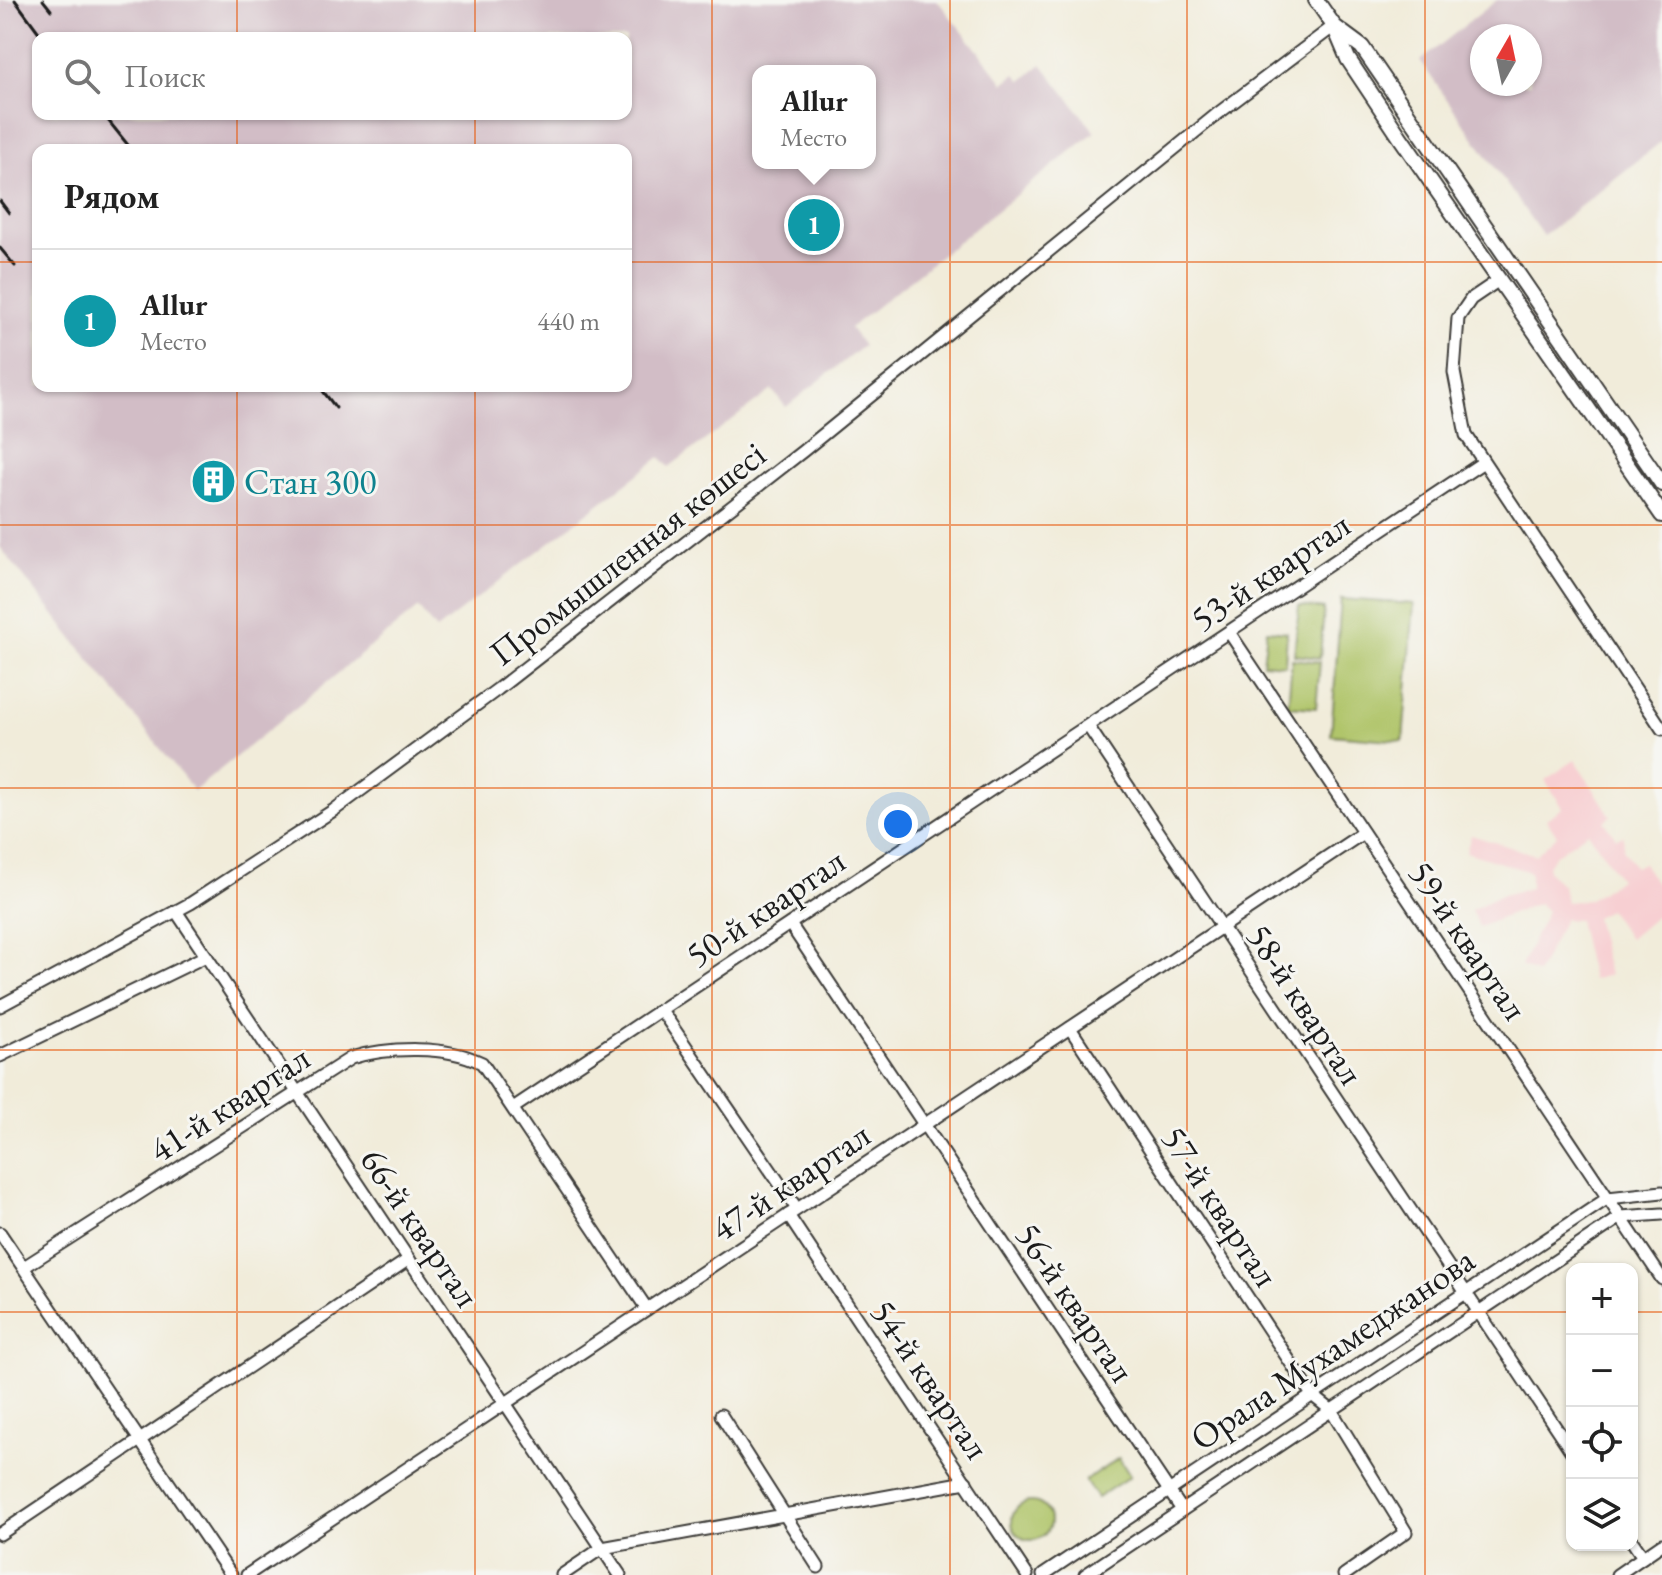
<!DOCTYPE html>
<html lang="ru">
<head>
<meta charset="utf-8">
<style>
	:root { --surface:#fff; --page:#f2f2f2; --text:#222; --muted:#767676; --line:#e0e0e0; --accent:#1a73e8 }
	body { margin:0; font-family:"EB Garamond",serif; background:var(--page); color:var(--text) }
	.controls { position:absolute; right:24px; bottom:24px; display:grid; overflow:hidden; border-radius:16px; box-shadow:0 2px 6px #0004 }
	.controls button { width:72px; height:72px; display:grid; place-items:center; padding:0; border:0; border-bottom:2px solid var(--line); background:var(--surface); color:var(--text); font:40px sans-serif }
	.compass { position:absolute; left:1470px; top:24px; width:72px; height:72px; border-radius:50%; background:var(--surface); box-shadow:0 2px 6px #0004; rotate:9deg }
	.you { position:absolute; left:898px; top:824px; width:28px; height:28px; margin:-20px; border:6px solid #fff; border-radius:50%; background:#1a73e8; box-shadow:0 0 0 12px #1a73e833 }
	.badge { display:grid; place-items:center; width:52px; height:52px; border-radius:50%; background:var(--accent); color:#fff; font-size:26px; font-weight:700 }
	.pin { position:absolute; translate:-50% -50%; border:4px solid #fff; box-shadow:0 2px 8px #0006 }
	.popup { position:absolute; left:752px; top:65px; width:124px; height:104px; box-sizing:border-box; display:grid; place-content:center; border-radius:16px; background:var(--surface); filter:drop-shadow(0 2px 6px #0005); font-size:26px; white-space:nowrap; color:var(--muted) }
	.popup b { font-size:30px; color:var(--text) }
	.popup::after { content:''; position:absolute; left:50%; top:100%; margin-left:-16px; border:16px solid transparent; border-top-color:var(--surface) }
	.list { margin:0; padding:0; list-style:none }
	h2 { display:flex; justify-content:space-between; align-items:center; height:104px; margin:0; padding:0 32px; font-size:34px }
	h2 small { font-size:26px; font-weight:400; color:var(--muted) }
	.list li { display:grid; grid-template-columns:52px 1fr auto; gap:24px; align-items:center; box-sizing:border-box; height:144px; padding:0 32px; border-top:2px solid var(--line) }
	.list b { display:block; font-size:30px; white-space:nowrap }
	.list p { margin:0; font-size:26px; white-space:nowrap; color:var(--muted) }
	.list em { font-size:26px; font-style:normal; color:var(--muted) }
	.icon { flex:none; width:44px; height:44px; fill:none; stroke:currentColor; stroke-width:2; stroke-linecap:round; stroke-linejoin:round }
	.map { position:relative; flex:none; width:1662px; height:1575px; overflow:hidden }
	.search { position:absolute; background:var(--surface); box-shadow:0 2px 6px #0004; left:32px; top:32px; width:600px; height:88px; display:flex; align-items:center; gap:20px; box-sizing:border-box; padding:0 28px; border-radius:16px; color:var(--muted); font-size:30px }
	.panel { position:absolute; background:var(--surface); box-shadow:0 2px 6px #0004; left:32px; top:144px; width:600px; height:248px; border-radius:16px }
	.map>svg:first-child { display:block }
</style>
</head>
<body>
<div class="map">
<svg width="1662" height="1575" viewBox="0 0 1662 1575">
	<rect width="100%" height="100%" fill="#f6f6f2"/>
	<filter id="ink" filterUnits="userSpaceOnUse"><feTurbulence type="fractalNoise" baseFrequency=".0125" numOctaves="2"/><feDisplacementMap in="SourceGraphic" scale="16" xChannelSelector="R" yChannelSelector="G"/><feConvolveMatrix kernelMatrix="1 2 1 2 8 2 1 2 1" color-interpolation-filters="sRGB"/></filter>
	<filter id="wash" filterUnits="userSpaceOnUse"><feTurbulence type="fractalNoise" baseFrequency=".006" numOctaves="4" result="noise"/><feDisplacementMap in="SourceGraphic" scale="32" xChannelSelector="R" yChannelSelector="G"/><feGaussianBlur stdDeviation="1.8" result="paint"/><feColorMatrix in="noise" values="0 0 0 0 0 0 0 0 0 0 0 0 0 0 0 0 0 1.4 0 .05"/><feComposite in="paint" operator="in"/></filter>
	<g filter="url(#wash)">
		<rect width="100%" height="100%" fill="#f1ecda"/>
		<path fill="#f7cfd2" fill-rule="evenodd" d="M1575,760l36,56 -7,5 12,17 8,-2 -1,13 12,18 8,-4 19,29v19l-33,28 -20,-29 -14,7 14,58 -17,5 -14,-60 -14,-1 -27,55 -16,-8 26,-55 -8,-8 -60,24 -8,-17 28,-14 31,-8v-16l-64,-20 5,-17 65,20 21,-20 -11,-16 17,-11 -18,-28zM1588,832l32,47 -32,21 -22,2 -3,-16 -15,-15v-5l7,-11z"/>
		<g fill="#d2bdc6" fill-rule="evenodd">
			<path d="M0,0h937l67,83 12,-9 6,7 20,-17 53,68 -245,196 13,18 -77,61 -14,-17 -103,77 -9,-10 -224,173 -18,-22 -224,183 -194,-244zM38,38h588v76h-588zM758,71h112v92h-112zM38,150h588v236h-588z"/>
			<path d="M1497,0h165v141l-119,95 -123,-175zM1530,36v48h-48v-48z"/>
		</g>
		<g fill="#b0c56a" stroke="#667043" stroke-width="2">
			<path d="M1341,599l73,5 -11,137 -72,-6z"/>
			<path d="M1299,606l25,3 -4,49 -26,-3z"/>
			<path d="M1267,630l20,2 -2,33 -22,-2z"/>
			<path d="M1292,659l28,3 -4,46 -28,-2z"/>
			<path d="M1119,1458l11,18 -33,22 -12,-17z"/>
			<circle cx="1031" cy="1521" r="19"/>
		</g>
	</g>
	<g filter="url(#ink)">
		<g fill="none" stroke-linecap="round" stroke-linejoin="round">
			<defs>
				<g id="minor">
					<path d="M1499,280l-28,19 -13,19 -4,54 12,63 196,294"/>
					<path d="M1229,632l433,647"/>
					<path d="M1088,726l484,726"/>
					<path d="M176,911l444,664"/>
					<path d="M790,924l392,586"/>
					<path d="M0,1006l191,-103 143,-93 164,-121 305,-238 413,-336 118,-89"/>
					<path d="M661,1010l136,199"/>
					<path d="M1070,1028l242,367 19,15 75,122 -62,43"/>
					<path d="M0,1056l206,-100"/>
					<path d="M513,1108l969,-645"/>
					<path d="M788,1215l239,360"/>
					<path d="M0,1233l231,342"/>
					<path d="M24,1267l327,-209c37,-11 96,-13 131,5l165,246"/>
					<path d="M721,1415l97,152"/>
					<path d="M0,1534l409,-275"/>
					<path d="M1632,1541l11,16"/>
					<path d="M247,1575l1116,-742"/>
					<path d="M562,1575l40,-27 364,-66"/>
					<path d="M1043,1575l565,-377 54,-6"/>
					<path d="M1085,1575l536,-358 41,-3"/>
					<path d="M1617,1575l45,-31"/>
				</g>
				<g id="major">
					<path d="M1316,0l18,26 14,33 52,78 262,378"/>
					<path d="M1335,27l27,20 300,437"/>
				</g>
			</defs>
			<use href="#minor" stroke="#3c3b38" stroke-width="15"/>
			<use href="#major" stroke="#3c3b38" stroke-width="18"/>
			<use href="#minor" stroke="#fff" stroke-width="11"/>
			<use href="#major" stroke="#fff" stroke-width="14"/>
			<g stroke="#1c1c1c" stroke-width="3">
				<path d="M15,0l28,38"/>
				<path d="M43,0l8,10"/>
				<path d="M103,114l29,36"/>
				<path d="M0,201l9,12"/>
				<path d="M0,248l15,18"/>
				<path d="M319,386l17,22"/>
			</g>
		</g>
	</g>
	<path fill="none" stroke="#e8590c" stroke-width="2" stroke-opacity="0.55" d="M237,0v38M475,0v38M712,0v1575M950,0v1575M1187,0v1575M1425,0v1575M237,114v36M475,114v36M0,262h38M626,262h1036M237,386v1189M475,386v1189M0,525h1662M0,788h1662M0,1050h1662M0,1312h1572M1632,1312h30"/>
	<defs>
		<symbol id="building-disc" viewBox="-11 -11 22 22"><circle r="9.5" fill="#0f9aa8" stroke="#f6f6f2"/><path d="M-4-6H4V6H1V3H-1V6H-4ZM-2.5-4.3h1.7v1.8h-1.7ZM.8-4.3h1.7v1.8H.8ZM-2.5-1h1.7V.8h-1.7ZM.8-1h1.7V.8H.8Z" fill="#fff"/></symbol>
	</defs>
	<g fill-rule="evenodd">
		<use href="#building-disc" x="188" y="456" width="51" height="51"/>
	</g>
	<g text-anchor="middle" stroke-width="6" stroke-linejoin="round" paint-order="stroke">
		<g font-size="36" fill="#0d838f" stroke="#f6f6f2" text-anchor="start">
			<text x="244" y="494">Стан 300</text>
		</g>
		<g font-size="36" fill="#1c1c1c" stroke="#f6f6f2">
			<text transform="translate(627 553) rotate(-38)" y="13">Промышленная көшесі</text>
			<text transform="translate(1270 571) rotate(-34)" y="13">53-й квартал</text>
			<text transform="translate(765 907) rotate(-34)" y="13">50-й квартал</text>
			<text transform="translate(1469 940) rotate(56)" y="13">59-й квартал</text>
			<text transform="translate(1306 1004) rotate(57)" y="13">58-й квартал</text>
			<text transform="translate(229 1103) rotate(-33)" y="13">41-й квартал</text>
			<text transform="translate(790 1181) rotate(-34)" y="13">47-й квартал</text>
			<text transform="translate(1221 1206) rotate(57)" y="13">57-й квартал</text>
			<text transform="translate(421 1227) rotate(56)" y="13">66-й квартал</text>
			<text transform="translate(1076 1302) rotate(56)" y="13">56-й квартал</text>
			<text transform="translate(1332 1348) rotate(-34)" y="13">Орала Мухамеджанова</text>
			<text transform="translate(931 1379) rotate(56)" y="13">54-й квартал</text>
		</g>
	</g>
</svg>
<div class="controls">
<button>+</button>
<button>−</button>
<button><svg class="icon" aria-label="locate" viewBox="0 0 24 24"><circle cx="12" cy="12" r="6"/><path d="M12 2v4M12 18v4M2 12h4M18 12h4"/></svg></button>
<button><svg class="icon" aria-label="layers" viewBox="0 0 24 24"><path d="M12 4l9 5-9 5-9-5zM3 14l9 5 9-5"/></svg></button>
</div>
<svg class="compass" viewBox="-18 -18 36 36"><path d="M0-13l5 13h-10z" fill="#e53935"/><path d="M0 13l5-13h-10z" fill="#767676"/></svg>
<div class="you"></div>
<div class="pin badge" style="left:814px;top:225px;background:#0f9aa8">1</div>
<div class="popup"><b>Allur</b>Место</div>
<div class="search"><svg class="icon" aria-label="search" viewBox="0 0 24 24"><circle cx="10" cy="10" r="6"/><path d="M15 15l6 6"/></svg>Поиск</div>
<section class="panel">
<h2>Рядом<small></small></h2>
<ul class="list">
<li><span class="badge" style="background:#0f9aa8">1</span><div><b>Allur</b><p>Место</p></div><em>440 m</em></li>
</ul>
</section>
</div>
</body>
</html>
